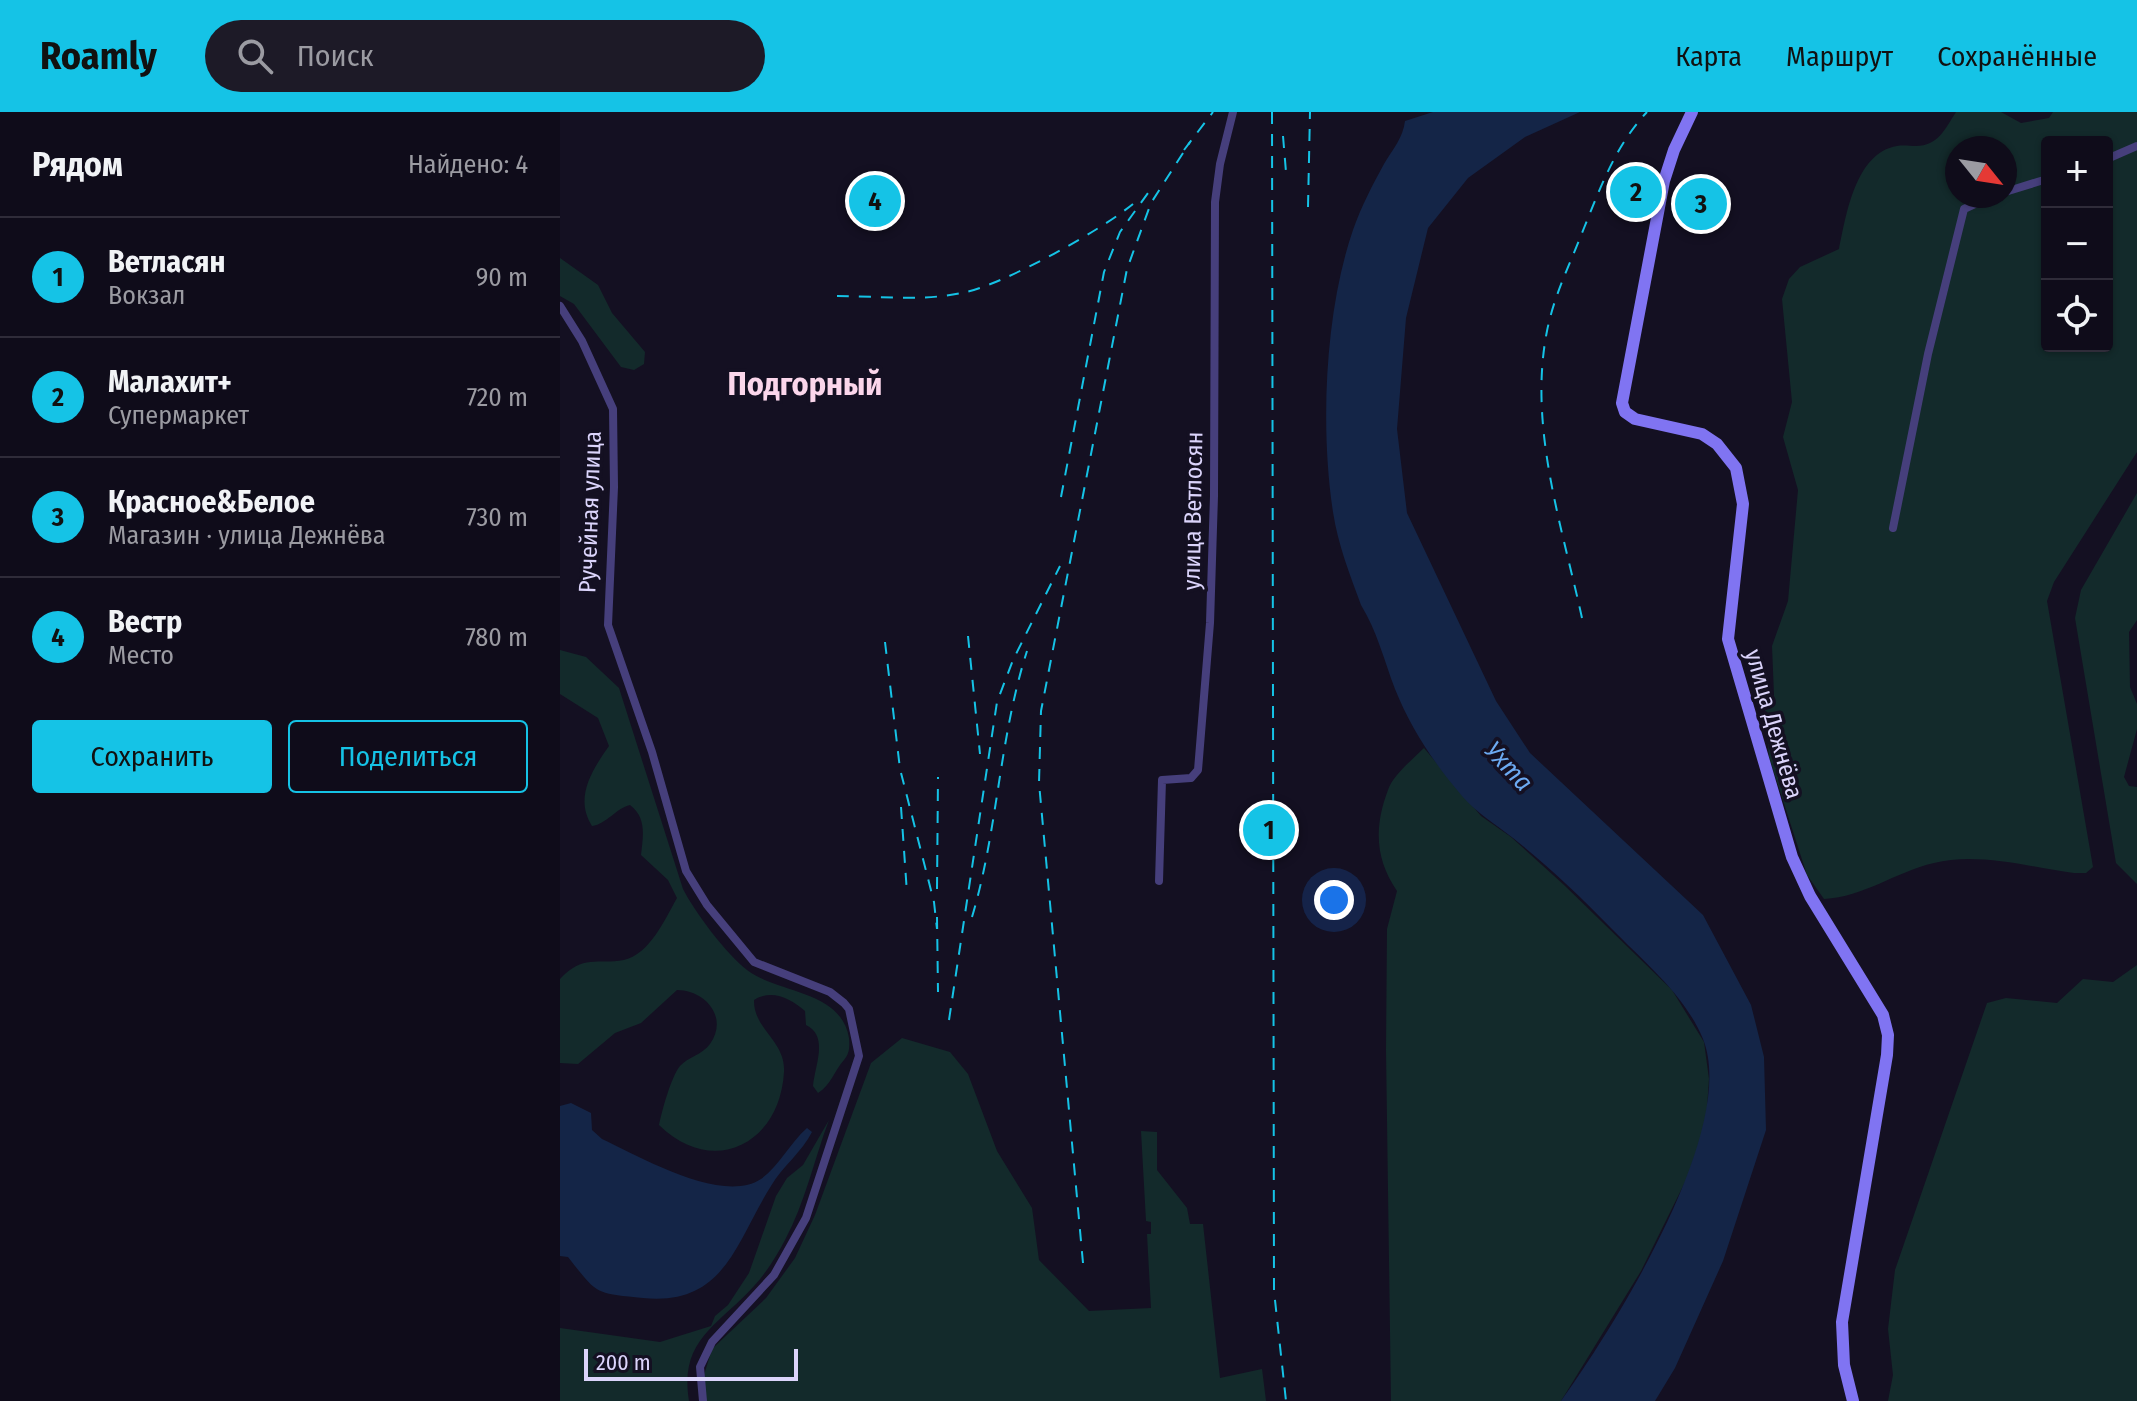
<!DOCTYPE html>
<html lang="ru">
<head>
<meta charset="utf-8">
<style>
	:root { --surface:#0f0c1a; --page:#1d1a27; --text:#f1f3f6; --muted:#9b9ba2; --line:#2f2c39; --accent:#15c3e6 }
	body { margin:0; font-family:"Fira Sans Condensed",sans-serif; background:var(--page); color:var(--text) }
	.controls { position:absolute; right:24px; top:24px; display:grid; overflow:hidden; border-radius:8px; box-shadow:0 2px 6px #0004 }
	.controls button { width:72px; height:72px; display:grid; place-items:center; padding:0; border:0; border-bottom:2px solid var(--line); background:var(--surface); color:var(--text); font:40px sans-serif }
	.compass { position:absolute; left:1385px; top:24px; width:72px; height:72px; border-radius:50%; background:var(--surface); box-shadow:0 2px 6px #0004; rotate:120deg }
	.scale { position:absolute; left:24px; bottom:20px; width:214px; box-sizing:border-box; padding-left:8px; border:4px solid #dbd4fb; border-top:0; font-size:22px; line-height:28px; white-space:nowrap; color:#dbd4fb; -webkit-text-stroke:6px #141022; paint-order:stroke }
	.you { position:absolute; left:774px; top:788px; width:28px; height:28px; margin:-20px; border:6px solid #fff; border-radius:50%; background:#1a73e8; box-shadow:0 0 0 12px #1a73e833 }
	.badge { display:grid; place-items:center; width:52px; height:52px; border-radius:50%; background:var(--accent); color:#111; font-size:26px; font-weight:700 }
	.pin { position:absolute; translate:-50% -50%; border:4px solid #fff; box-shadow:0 2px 8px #0006 }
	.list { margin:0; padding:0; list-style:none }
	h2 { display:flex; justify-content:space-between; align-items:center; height:104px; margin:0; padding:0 32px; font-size:34px }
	h2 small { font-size:26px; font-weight:400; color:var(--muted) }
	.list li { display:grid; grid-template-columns:52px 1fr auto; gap:24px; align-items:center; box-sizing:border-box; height:120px; padding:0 32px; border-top:2px solid var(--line) }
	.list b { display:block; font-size:30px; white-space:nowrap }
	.list p { margin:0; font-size:26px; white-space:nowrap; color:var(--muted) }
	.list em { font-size:26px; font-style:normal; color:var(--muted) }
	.actions { display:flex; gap:16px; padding:24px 32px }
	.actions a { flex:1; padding:18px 0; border:2px solid var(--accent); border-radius:8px; text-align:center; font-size:28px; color:var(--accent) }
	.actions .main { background:var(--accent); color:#111 }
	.icon { flex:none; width:44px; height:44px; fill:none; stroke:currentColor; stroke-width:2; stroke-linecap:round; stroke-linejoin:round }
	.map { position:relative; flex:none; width:1577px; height:1289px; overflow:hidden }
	header { display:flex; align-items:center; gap:48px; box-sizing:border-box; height:112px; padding:0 40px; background:var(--accent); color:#111 }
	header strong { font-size:38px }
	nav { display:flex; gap:44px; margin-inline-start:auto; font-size:28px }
	.search { width:560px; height:72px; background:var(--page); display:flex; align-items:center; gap:20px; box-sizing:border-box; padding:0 28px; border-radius:44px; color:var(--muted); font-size:30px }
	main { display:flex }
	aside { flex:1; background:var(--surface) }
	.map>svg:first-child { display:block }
</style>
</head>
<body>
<header>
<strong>Roamly</strong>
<div class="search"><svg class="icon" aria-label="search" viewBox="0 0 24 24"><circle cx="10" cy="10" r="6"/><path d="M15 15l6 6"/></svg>Поиск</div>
<nav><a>Карта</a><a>Маршрут</a><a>Сохранённые</a></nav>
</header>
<main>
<aside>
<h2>Рядом<small>Найдено: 4</small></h2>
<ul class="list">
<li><span class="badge">1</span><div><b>Ветласян</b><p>Вокзал</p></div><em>90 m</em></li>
<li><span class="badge">2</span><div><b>Малахит+</b><p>Супермаркет</p></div><em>720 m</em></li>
<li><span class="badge">3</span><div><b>Красное&amp;Белое</b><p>Магазин · улица Дежнёва</p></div><em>730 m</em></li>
<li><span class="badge">4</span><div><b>Вестр</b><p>Место</p></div><em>780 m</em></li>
</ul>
<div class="actions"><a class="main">Сохранить</a><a>Поделиться</a></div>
</aside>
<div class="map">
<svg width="1577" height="1289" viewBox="0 0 1577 1289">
	<rect width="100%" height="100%" fill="#141022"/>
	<g fill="#132a2b" fill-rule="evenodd">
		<path d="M1396,0h45l20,11 28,-5 4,-6h84v340l-83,130 -7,19 46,266 -7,6h-12c-44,-6 -97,-21 -140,-10 -39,9 -70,34 -110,36l-17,-24 -38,-118 -4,-47 9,-15 -2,-49 16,-45 10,-111 -15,-53 9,-35 -10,-103 7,-20 11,-12 39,-18c7,-33 16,-96 58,-103 6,-1 13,0 19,0 22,0 29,-17 40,-34zM1487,30h60v204h-60zM1397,36h48v48h-48z"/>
		<path d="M0,146l38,27 14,28 33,39 -1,12 -10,6 -13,-3 -47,-63 -14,-8z"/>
		<path d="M1577,381v127l-8,12 1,55 7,17v25l-13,48 5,9 8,1v97l-21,-21 -41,-245 6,-28z"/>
		<path d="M0,538l26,7 33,31 64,201c11,22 44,66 64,81 32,24 94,20 102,68 1,10 0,16 -5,22 -10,11 -13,25 -26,33l-5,-7c2,-21 16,-50 -7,-61l-1,-14c-15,-13 -33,-22 -51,-11 -1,29 32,41 30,72 -4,72 -71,106 -125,53 3,-14 12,-48 21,-59 8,-9 22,-11 30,-22 19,-27 -5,-54 -33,-54l-36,33 -26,10 -37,31 -18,-1v-84c23,-25 37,-14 64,-19 26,-6 41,-41 53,-62l-9,-18 -27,-25c2,-19 6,-37 -11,-50 -14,3 -23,19 -38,21 -18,-28 0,-56 17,-80l-11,-28 -38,-24z"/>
		<path d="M864,636l57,68 30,21 53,48 108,105 32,52 5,37 -3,44 -19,55 -46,93 -80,130h-170l-5,-351 1,-121 10,-38c-22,-32 -23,-64 -9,-101 5,-15 25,-31 36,-42z"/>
		<path d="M1577,853v436h-249l5,-26 -5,-46 7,-59 92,-267 19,-5 51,5 26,-24 30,3z"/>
		<path d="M342,926l48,14 18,22 29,77 35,57 7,52 50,51 62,-3 -4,-74h4v-12l-5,-1 -5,-90 16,1v38l30,38 3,16h13l17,154 42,-9 4,32h-560l-2,-26 8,-26 54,-51 29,-40 20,-43 56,-152z"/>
		<path d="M269,1008c-15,40 -24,83 -44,120 -9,17 -19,33 -31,46 -36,40 -75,53 -65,115h-129v-73l100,14 51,-16 4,-10 13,-11 21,-32 27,-77 11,-18 16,-13z"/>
	</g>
	<g fill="#142547">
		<path d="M873,0h147l-55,25 -57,41 -40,50 -22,90 -9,111 10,84 89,188 34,52 173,162 48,90 13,52 2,73 -43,131 -48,107 -20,33h-94c53,-74 178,-272 142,-362 -18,-44 -59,-77 -92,-111 -30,-31 -64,-63 -98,-90 -18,-14 -35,-24 -51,-42 -28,-33 -51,-67 -67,-107 -11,-29 -18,-58 -34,-84 -11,-30 -23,-60 -28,-93 -13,-85 -8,-201 20,-282 8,-23 20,-46 31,-66 9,-15 19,-26 21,-43z"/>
		<path d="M11,991l20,10 1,17 10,9c37,17 120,66 159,40 18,-13 29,-36 46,-51l5,4c-10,20 -30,35 -41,54 -36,57 -46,120 -128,112 -49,-5 -45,-3 -75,-41l-8,-1v-150z"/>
	</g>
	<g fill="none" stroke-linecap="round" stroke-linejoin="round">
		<g stroke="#463f7c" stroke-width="8">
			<path d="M1547,47l30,-13"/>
			<path d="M1445,80l42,-13"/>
			<path d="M0,194l22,35 31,68 1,78 -6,138 44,127 34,119 21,34 47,57 76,30 14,11 5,6 10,47 -53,162 -32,57 -62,67 -12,25 3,34"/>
			<path d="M1333,416l35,-174 36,-145 28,-13"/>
			<path d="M599,769l3,-101 29,-2 7,-8 12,-147 4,-127 1,-294 5,-38 13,-52"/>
		</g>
		<path stroke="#8074f2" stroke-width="12" d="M1132,0l-18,38 -10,31 -42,222 3,9 10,7 67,15 15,10 19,24 7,36 -15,135 64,218 18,39 73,119 5,20 -1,20 -45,267 2,43 9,36"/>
		<g stroke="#15c3e6" stroke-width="2" stroke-dasharray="12 10" stroke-linecap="butt">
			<path d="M712,0l2,1179 12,110"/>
			<path d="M723,24l3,36"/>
			<path d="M624,38l29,-38"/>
			<path d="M748,95l2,-95"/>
			<path d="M277,184c41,0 88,6 129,-4 40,-9 134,-61 167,-88"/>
			<path d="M501,385l43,-225 16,-40 28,-39"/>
			<path d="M1022,506c-20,-92 -54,-192 -35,-287 7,-36 24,-69 37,-103 17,-42 32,-83 63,-116"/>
			<path d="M408,524l12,118"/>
			<path d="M325,530l15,127 34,133 3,27"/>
			<path d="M341,695l6,86"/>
			<path d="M377,777l1,-112"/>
			<path d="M377,805l1,75"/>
			<path d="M412,805c26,-87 27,-179 55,-266"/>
			<path d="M389,908l48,-318 16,-42 47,-94"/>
			<path d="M523,1151l-44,-480 2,-72 86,-442 24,-66 39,-61"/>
		</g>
	</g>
	<g text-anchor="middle" stroke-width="7" stroke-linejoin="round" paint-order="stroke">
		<g font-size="24" fill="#dbd4fb" stroke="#141022">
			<text transform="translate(633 399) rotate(-89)" y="8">улица Ветлосян</text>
			<text transform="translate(30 400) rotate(-88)" y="8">Ручейная улица</text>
			<text transform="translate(1214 612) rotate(74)" y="8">улица Дежнёва</text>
		</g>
		<g font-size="26" font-style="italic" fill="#6caaf2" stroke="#141022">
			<text transform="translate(949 654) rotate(47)" y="9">Ухта</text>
		</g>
		<g font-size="32" font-weight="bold" fill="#fbd6eb" stroke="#141022">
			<text x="245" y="283">Подгорный</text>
		</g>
	</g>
</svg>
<div class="controls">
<button>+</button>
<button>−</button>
<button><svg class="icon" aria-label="locate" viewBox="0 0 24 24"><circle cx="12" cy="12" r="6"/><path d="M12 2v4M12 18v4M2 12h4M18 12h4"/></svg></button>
</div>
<svg class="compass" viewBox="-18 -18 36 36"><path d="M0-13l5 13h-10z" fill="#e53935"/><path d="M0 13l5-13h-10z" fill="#9b9ba2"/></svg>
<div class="scale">200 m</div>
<div class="you"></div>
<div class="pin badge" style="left:709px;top:718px">1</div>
<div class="pin badge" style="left:1076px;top:80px">2</div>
<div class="pin badge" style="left:1141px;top:92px">3</div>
<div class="pin badge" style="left:315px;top:89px">4</div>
</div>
</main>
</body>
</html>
